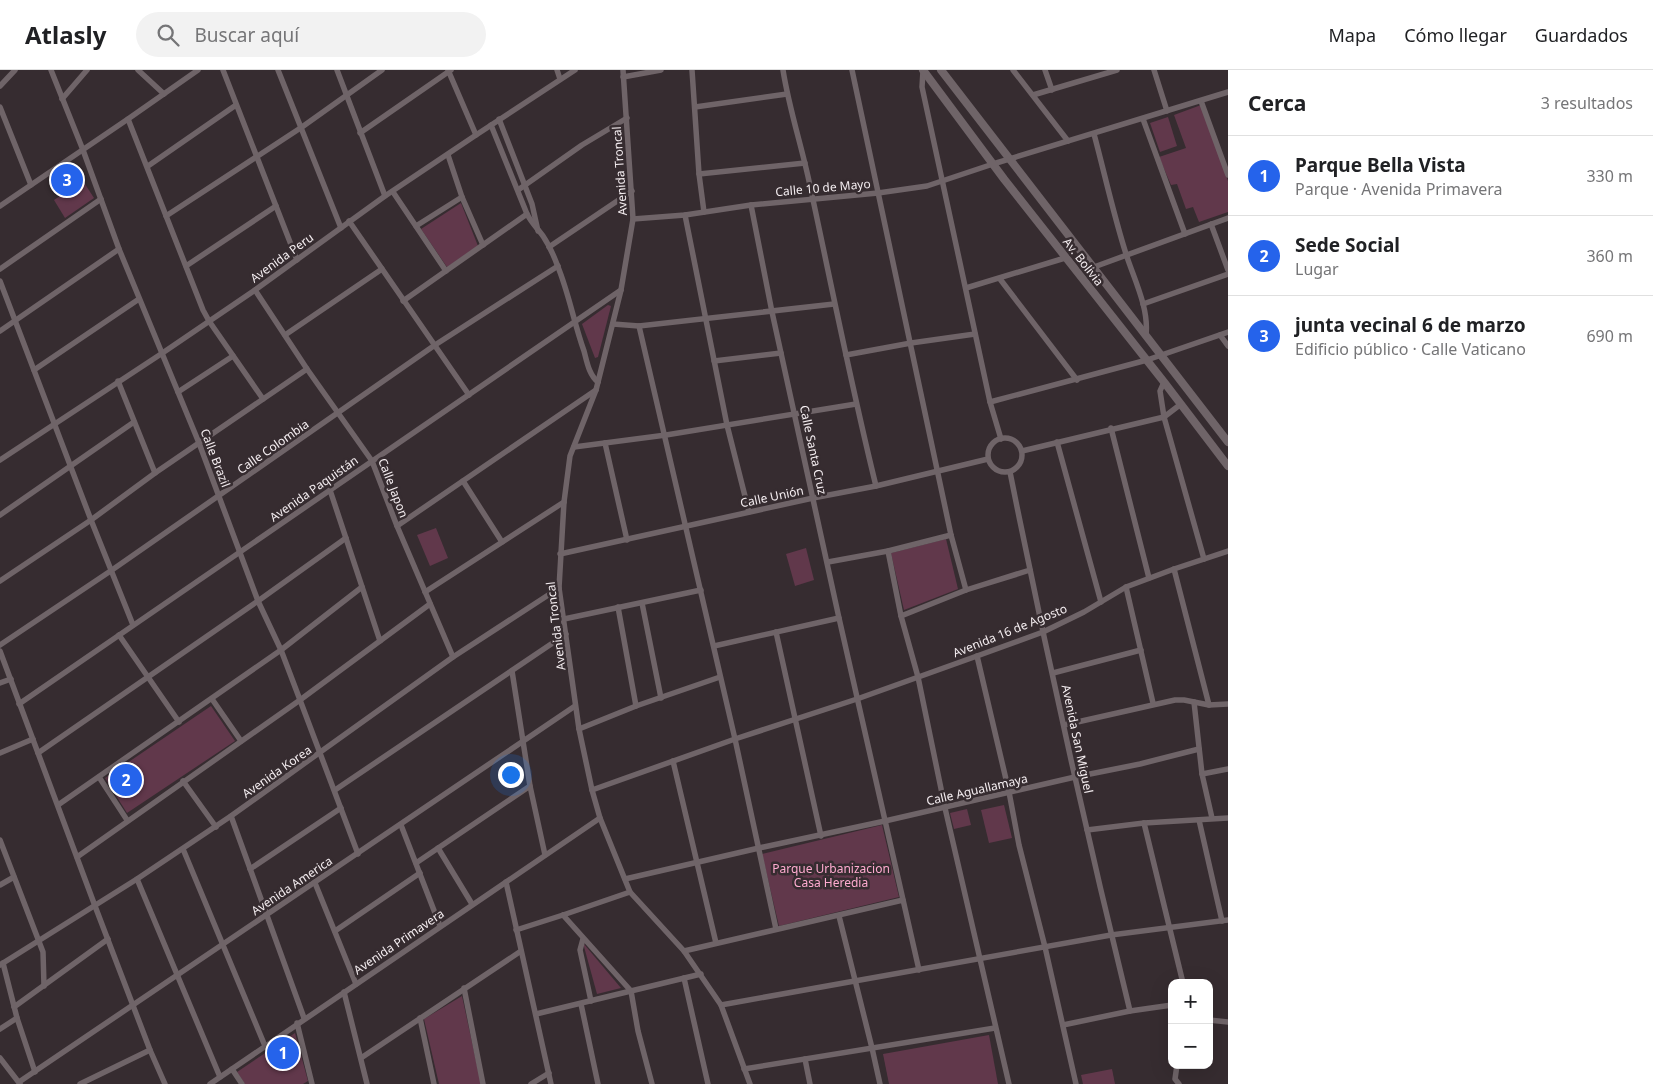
<!DOCTYPE html>
<html lang="es">
<head>
<meta charset="utf-8">
<style>
	:root { --surface:#fff; --page:#f2f2f2; --text:#202124; --muted:#757577; --line:#e0e0e0; --accent:#2563eb }
	body { margin:0; font-family:"Noto Sans",sans-serif; background:var(--page); color:var(--text) }
	.controls { position:absolute; right:15px; bottom:15px; display:grid; overflow:hidden; border-radius:10px; box-shadow:0 5px 20px #0002 }
	.controls button { width:45px; height:45px; display:grid; place-items:center; padding:0; border:0; border-bottom:1px solid var(--line); background:var(--surface); color:var(--text); font:25px sans-serif }
	.you { position:absolute; left:510px; top:704px; width:18px; height:18px; margin:-12px; border:4px solid #fff; border-radius:50%; background:#1a73e8; box-shadow:0 0 0 8px #1a73e833 }
	.badge { display:grid; place-items:center; width:32px; height:32px; border-radius:50%; background:var(--accent); color:#fff; font-size:16px; font-weight:700 }
	.pin { position:absolute; translate:-50% -50%; border:2px solid #fff; box-shadow:0 1px 5px #0006 }
	.list { margin:0; padding:0; list-style:none }
	h2 { display:flex; justify-content:space-between; align-items:center; height:65px; margin:0; padding:0 20px; font-size:21px }
	h2 small { font-size:16px; font-weight:400; color:var(--muted) }
	.list li { display:grid; grid-template-columns:32px 1fr auto; gap:15px; align-items:center; box-sizing:border-box; height:80px; padding:0 20px; border-top:1px solid var(--line) }
	.list b { display:block; font-size:19px; white-space:nowrap }
	.list p { margin:0; font-size:16px; white-space:nowrap; color:var(--muted) }
	.list em { font-size:16px; font-style:normal; color:var(--muted) }
	.icon { flex:none; width:28px; height:28px; fill:none; stroke:currentColor; stroke-width:2; stroke-linecap:round; stroke-linejoin:round }
	.map { position:relative; flex:none; width:1228px; height:1014px; overflow:hidden }
	header { display:flex; align-items:center; gap:30px; box-sizing:border-box; height:70px; padding:0 25px; background:var(--surface); border-bottom:1px solid var(--line) }
	header strong { font-size:24px }
	nav { display:flex; gap:28px; margin-inline-start:auto; font-size:18px }
	.search { width:350px; height:45px; background:var(--page); display:flex; align-items:center; gap:12px; box-sizing:border-box; padding:0 18px; border-radius:28px; color:var(--muted); font-size:19px }
	main { display:flex }
	aside { flex:1; background:var(--surface) }
	.map>svg:first-child { display:block }
</style>
</head>
<body>
<header>
<strong>Atlasly</strong>
<div class="search"><svg class="icon" aria-label="search" viewBox="0 0 24 24"><circle cx="10" cy="10" r="6"/><path d="M15 15l6 6"/></svg>Buscar aquí</div>
<nav><a>Mapa</a><a>Cómo llegar</a><a>Guardados</a></nav>
</header>
<main>
<div class="map">
<svg width="1228" height="1014" viewBox="0 0 1228 1014">
	<rect width="100%" height="100%" fill="#362c30"/>
	<g fill="#61384b">
		<path d="M1201,35l27,76v31l-29,10 -6,-15 -7,2 -9,-25 -6,1 -12,-28 27,-9 -12,-33z"/>
		<path d="M1168,47l9,29 -17,6 -10,-29z"/>
		<path d="M83,111l11,17 -29,20 -11,-18z"/>
		<path d="M461,133l17,43 -31,21 -26,-38z"/>
		<path d="M608,235l3,1 -13,51 -3,1 -13,-34z"/>
		<path d="M436,458l12,30 -18,8 -13,-31z"/>
		<path d="M946,469l12,50 -54,21 -13,-57z"/>
		<path d="M806,478l8,32 -19,6 -9,-32z"/>
		<path d="M211,636l24,35 -108,72 -22,-35z"/>
		<path d="M1004,735l8,33 -23,5 -8,-33z"/>
		<path d="M967,739l4,16 -17,4 -4,-16z"/>
		<path d="M882,755l17,72 -120,29 -17,-72z"/>
		<path d="M583,873l38,45 -24,6z"/>
		<path d="M462,926l19,88h-42l-15,-65z"/>
		<path d="M295,963l13,48 -5,3h-58l-8,-12z"/>
		<path d="M989,965l9,49h-109l-6,-30z"/>
		<path d="M1112,999l3,15h-32l-2,-9z"/>
	</g>
	<g fill="none" stroke-linecap="round" stroke-linejoin="round">
		<g stroke="#6f6468" stroke-width="5.5">
			<path d="M51,0l32,80 36,99 80,194 59,158 23,49 19,50 58,154"/>
			<path d="M138,0l26,24"/>
			<path d="M223,0l74,190"/>
			<path d="M278,0l63,158"/>
			<path d="M337,0l48,126"/>
			<path d="M448,0l28,65"/>
			<path d="M557,0l3,9"/>
			<path d="M623,0l10,149 -12,71 -25,100 -26,66 -6,46 -5,86 20,141 13,61 8,28 30,74 54,59 37,54 29,79"/>
			<path d="M692,0l7,104 5,38"/>
			<path d="M783,0c6,38 18,74 26,111 22,102 42,204 67,305"/>
			<path d="M852,0l99,465 15,55"/>
			<path d="M1013,0l55,71"/>
			<path d="M1045,0l7,20"/>
			<path d="M1154,0l13,41"/>
			<path d="M923,1l-1,16 68,315 11,37"/>
			<path d="M623,7l38,-7"/>
			<path d="M0,16l15,-16"/>
			<path d="M1033,25l84,-25"/>
			<path d="M62,29l25,-29"/>
			<path d="M1201,31l27,74"/>
			<path d="M0,37l31,78"/>
			<path d="M695,37l92,-13"/>
			<path d="M128,49l75,191 6,11 54,78"/>
			<path d="M499,49l33,85 6,27"/>
			<path d="M1143,49l42,115"/>
			<path d="M491,55l36,89c4,8 10,14 16,22 6,9 11,20 15,31 11,27 16,56 26,84 3,11 5,24 14,31"/>
			<path d="M360,63l91,-63"/>
			<path d="M1094,64c11,41 20,83 33,123 8,24 22,52 19,78"/>
			<path d="M448,85l14,42 21,48"/>
			<path d="M148,96l88,-61"/>
			<path d="M699,104l106,-11"/>
			<path d="M518,120l64,-45 45,-27"/>
			<path d="M393,122l53,79"/>
			<path d="M751,135l21,107 67,306 80,352"/>
			<path d="M0,136l128,-87 70,-49"/>
			<path d="M685,145l42,210 22,87"/>
			<path d="M166,146l136,-89 80,-57"/>
			<path d="M633,149l52,-4 66,-10 127,-12 49,-7 66,-22 235,-72"/>
			<path d="M349,151l120,174"/>
			<path d="M1211,154l17,46"/>
			<path d="M416,156l46,-29"/>
			<path d="M549,177l83,-56"/>
			<path d="M186,196l90,-60"/>
			<path d="M1094,197l134,-49"/>
			<path d="M0,199l101,-70"/>
			<path d="M1000,209l77,101"/>
			<path d="M0,211l91,239 42,105"/>
			<path d="M966,218l99,-30"/>
			<path d="M255,220l52,79 65,92 25,65 56,131"/>
			<path d="M403,231l124,-87"/>
			<path d="M1143,234l85,-30"/>
			<path d="M613,254l26,2 195,-22"/>
			<path d="M639,256l96,413 41,190"/>
			<path d="M0,261l119,-82"/>
			<path d="M285,265l97,-66"/>
			<path d="M1220,265l8,11"/>
			<path d="M846,285l65,-12 64,-9"/>
			<path d="M714,291l67,-8"/>
			<path d="M34,300l105,-71"/>
			<path d="M118,311l37,92"/>
			<path d="M1164,312l-4,9 4,26 40,142"/>
			<path d="M178,322l55,-36"/>
			<path d="M990,332l157,-42 81,-28"/>
			<path d="M1111,358l38,150"/>
			<circle cx="1005" cy="385" r="17"/>
			<path d="M1057,372l44,160"/>
			<path d="M605,373l22,97"/>
			<path d="M574,377l92,-12 190,-31"/>
			<path d="M1022,381l142,-34 17,-13"/>
			<path d="M0,390l161,-106 94,-64 130,-94 91,-61 99,-65"/>
			<path d="M1010,402c36,180 76,360 120,539"/>
			<path d="M463,411l39,61"/>
			<path d="M330,420l50,151"/>
			<path d="M0,445l134,-93"/>
			<path d="M397,456l199,-136"/>
			<path d="M888,481l13,65 17,61 27,131 64,276"/>
			<path d="M560,484l253,-56 63,-12 112,-27"/>
			<path d="M828,492l60,-11 63,-16"/>
			<path d="M1174,499l35,136"/>
			<path d="M0,511l91,-61 64,-47 152,-104"/>
			<path d="M1126,517l27,116"/>
			<path d="M425,522l139,-90"/>
			<path d="M642,533l19,95"/>
			<path d="M618,537l18,99"/>
			<path d="M901,546l65,-26 64,-20"/>
			<path d="M564,549l137,-29"/>
			<path d="M776,562l45,204"/>
			<path d="M119,565l60,87"/>
			<path d="M0,575l112,-75 323,-225 123,-79"/>
			<path d="M714,576l125,-28"/>
			<path d="M0,581l95,255 55,144 15,34"/>
			<path d="M977,586l32,136 10,53 26,102 31,137"/>
			<path d="M512,601l18,115 15,69"/>
			<path d="M1053,603l88,-23"/>
			<path d="M0,613l11,-4"/>
			<path d="M212,629l29,42"/>
			<path d="M1194,632l8,72 10,44"/>
			<path d="M19,634l602,-414"/>
			<path d="M1064,655l111,-25h9l25,5 19,-1"/>
			<path d="M579,659l57,-23 84,-29"/>
			<path d="M0,683l33,-14"/>
			<path d="M38,683l220,-152 88,-63"/>
			<path d="M673,691l43,182"/>
			<path d="M1202,704l26,-5"/>
			<path d="M99,707l28,43"/>
			<path d="M183,711l33,46"/>
			<path d="M335,720l231,-156"/>
			<path d="M592,720l143,-51 122,-40 120,-43 66,-24 41,-20 42,-25 48,-18 54,-18"/>
			<path d="M58,735l223,-155 81,-63"/>
			<path d="M231,746l73,202"/>
			<path d="M1199,750l23,101"/>
			<path d="M1144,753l39,160"/>
			<path d="M401,755l39,101"/>
			<path d="M1087,760l57,-7 84,-5"/>
			<path d="M0,770l43,112 1,34"/>
			<path d="M438,778l34,56"/>
			<path d="M183,779l82,197"/>
			<path d="M77,787l223,-157 130,-96"/>
			<path d="M416,793l114,-77"/>
			<path d="M250,799l91,-61"/>
			<path d="M137,809l83,198"/>
			<path d="M625,809l134,-31 126,-27 190,-44 65,-13 59,-15"/>
			<path d="M506,812l45,202"/>
			<path d="M315,813l41,101"/>
			<path d="M0,815l14,-8"/>
			<path d="M563,845l68,76 7,40 14,53"/>
			<path d="M839,846l33,132 8,36"/>
			<path d="M516,860l47,-15 67,-23"/>
			<path d="M335,861l85,-58"/>
			<path d="M583,869l-3,11 11,51"/>
			<path d="M684,881l219,-51"/>
			<path d="M3,893l14,55 18,54"/>
			<path d="M0,895l137,-86 94,-63 222,-159 106,-69"/>
			<path d="M684,908l24,106"/>
			<path d="M464,918l19,96"/>
			<path d="M344,922l23,92"/>
			<path d="M581,934l17,80"/>
			<path d="M721,935l390,-70 117,-15"/>
			<path d="M14,937l94,-68"/>
			<path d="M536,944l165,-40"/>
			<path d="M420,948l14,66"/>
			<path d="M1209,950l19,2"/>
			<path d="M297,953l15,61"/>
			<path d="M1063,955l67,-14 42,-6"/>
			<path d="M0,959l17,-11"/>
			<path d="M0,988l20,26"/>
			<path d="M361,988l160,-107"/>
			<path d="M805,989l5,25"/>
			<path d="M1177,995l-2,14 4,5"/>
			<path d="M232,999l10,15"/>
			<path d="M744,999l251,-41"/>
			<path d="M19,1012l556,-376"/>
			<path d="M80,1014l70,-34"/>
			<path d="M210,1014l390,-266"/>
			<path d="M531,1014l18,-11"/>
		</g>
		<g stroke="#6f6468" stroke-width="8">
			<path d="M923,0l81,109 160,203 64,84"/>
			<path d="M941,0l287,372"/>
		</g>
	</g>
	<g text-anchor="middle" stroke-width="5" stroke-linejoin="round" paint-order="stroke">
		<g font-size="12" fill="#f5eef1" stroke="#362c30">
			<text transform="translate(620 101) rotate(-94)" y="4">Avenida Troncal</text>
			<text transform="translate(823 118) rotate(-5)" y="4">Calle 10 de Mayo</text>
			<text transform="translate(282 188) rotate(-36)" y="4">Avenida Peru</text>
			<text transform="translate(1083 192) rotate(52)" y="4">Av. Bolivia</text>
			<text transform="translate(273 377) rotate(-35)" y="4">Calle Colombia</text>
			<text transform="translate(813 380) rotate(78)" y="4">Calle Santa Cruz</text>
			<text transform="translate(215 388) rotate(69)" y="4">Calle Brazil</text>
			<text transform="translate(393 418) rotate(69)" y="4">Calle Japon</text>
			<text transform="translate(314 419) rotate(-35)" y="4">Avenida Paquistán</text>
			<text transform="translate(772 427) rotate(-12)" y="4">Calle Unión</text>
			<text transform="translate(556 556) rotate(-97)" y="4">Avenida Troncal</text>
			<text transform="translate(1010 561) rotate(-22)" y="4">Avenida 16 de Agosto</text>
			<text transform="translate(1077 669) rotate(78)" y="4">Avenida San Miguel</text>
			<text transform="translate(277 702) rotate(-35)" y="4">Avenida Korea</text>
			<text transform="translate(977 720) rotate(-13)" y="4">Calle Aguallamaya</text>
			<text transform="translate(292 816) rotate(-34)" y="4">Avenida America</text>
			<text transform="translate(399 872) rotate(-34)" y="4">Avenida Primavera</text>
		</g>
		<g font-size="12" fill="#ffabd0" stroke="#362c30">
			<text x="831" y="803">Parque Urbanizacion<tspan x="831" dy="14">Casa Heredia</tspan></text>
		</g>
	</g>
</svg>
<div class="controls">
<button>+</button>
<button>−</button>
</div>
<div class="you"></div>
<div class="pin badge" style="left:283px;top:983px">1</div>
<div class="pin badge" style="left:126px;top:710px">2</div>
<div class="pin badge" style="left:67px;top:110px">3</div>
</div>
<aside>
<h2>Cerca<small>3 resultados</small></h2>
<ul class="list">
<li><span class="badge">1</span><div><b>Parque Bella Vista</b><p>Parque · Avenida Primavera</p></div><em>330 m</em></li>
<li><span class="badge">2</span><div><b>Sede Social</b><p>Lugar</p></div><em>360 m</em></li>
<li><span class="badge">3</span><div><b>junta vecinal 6 de marzo</b><p>Edificio público · Calle Vaticano</p></div><em>690 m</em></li>
</ul>
</aside>
</main>
</body>
</html>
